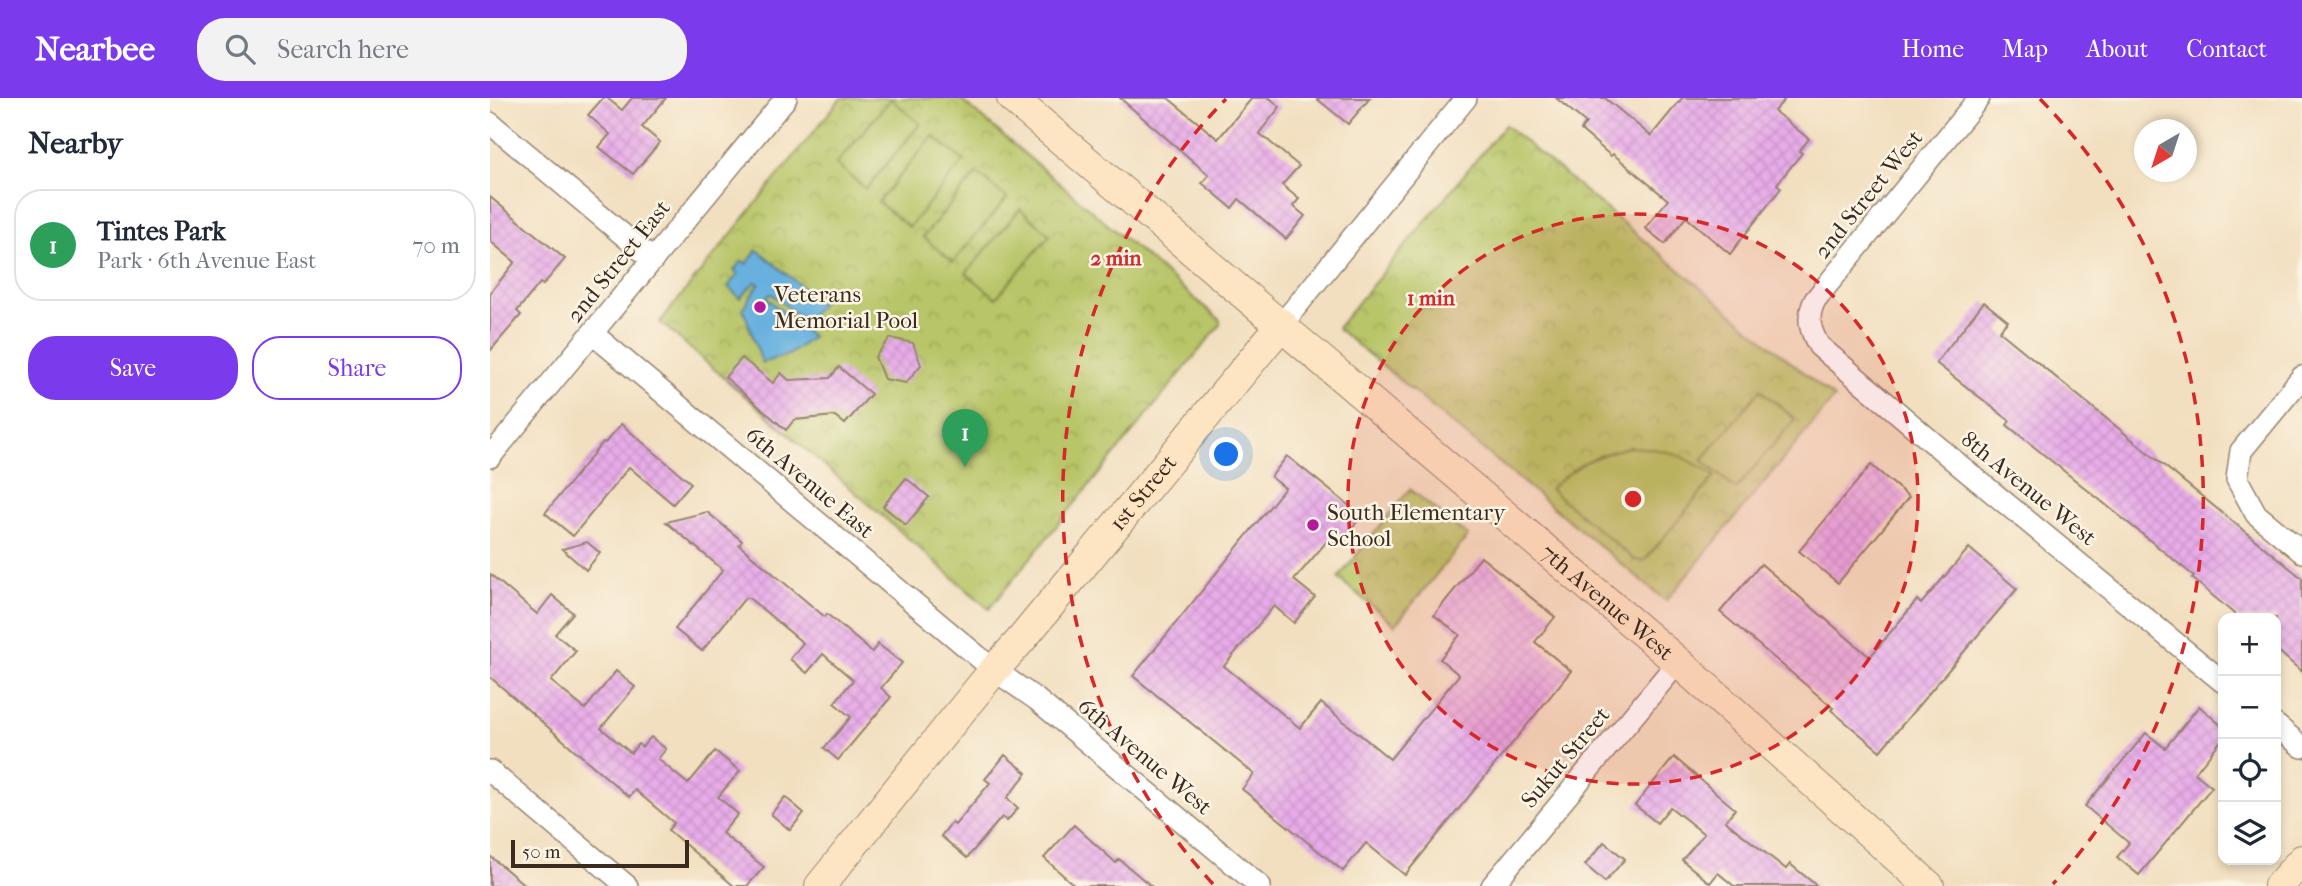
<!DOCTYPE html>
<html lang="en">
<head>
<meta charset="utf-8">
<style>
	:root { --surface:#fff; --page:#f2f2f3; --text:#1f2937; --muted:#747a83; --line:#e0e1e3; --accent:#7c3aed }
	body { margin:0; font-family:"IM FELL French Canon",serif; background:var(--page); color:var(--text) }
	.controls { position:absolute; right:21px; bottom:21px; display:grid; overflow:hidden; border-radius:14px; box-shadow:0 4px 10px #0003 }
	.controls button { width:63px; height:63px; display:grid; place-items:center; padding:0; border:0; border-bottom:2px solid var(--line); background:var(--surface); color:var(--text); font:35px sans-serif }
	.compass { position:absolute; left:1644px; top:21px; width:63px; height:63px; border-radius:50%; background:var(--surface); box-shadow:0 4px 10px #0003; rotate:219deg }
	.scale { position:absolute; left:21px; bottom:18px; width:178px; box-sizing:border-box; padding-left:7px; border:4px solid #3b2a1e; border-top:0; font-size:19px; line-height:24px; white-space:nowrap; color:#3b2a1e; -webkit-text-stroke:5px #fcf5e5; paint-order:stroke }
	.you { position:absolute; left:737px; top:357px; width:24px; height:24px; margin:-18px; border:5px solid #fff; border-radius:50%; background:#1a73e8; box-shadow:0 0 0 10px #1a73e833 }
	.badge { display:grid; place-items:center; width:46px; height:46px; border-radius:50%; background:var(--accent); color:#fff; font-size:23px; font-weight:700 }
	.pin { position:absolute; translate:-50% -58px; filter:drop-shadow(0 2px 4px #0008) }
	.pin::after { content:''; position:absolute; top:37px; width:24px; height:21px; background:inherit; clip-path:polygon(0 0,100% 0,50% 100%) }
	.list { margin:0; padding:0; list-style:none }
	h2 { display:flex; justify-content:space-between; align-items:center; height:91px; margin:0; padding:0 28px; font-size:30px }
	h2 small { font-size:23px; font-weight:400; color:var(--muted) }
	.list li { display:grid; grid-template-columns:46px 1fr auto; gap:21px; align-items:center; box-sizing:border-box; height:112px; margin:0 14px 14px; padding:0 14px; border:2px solid var(--line); border-radius:28px }
	.list b { display:block; font-size:26px; white-space:nowrap }
	.list p { margin:0; font-size:23px; white-space:nowrap; color:var(--muted) }
	.list em { font-size:23px; font-style:normal; color:var(--muted) }
	.actions { display:flex; gap:14px; padding:21px 28px }
	.actions a { flex:1; padding:16px 0; border:2px solid var(--accent); border-radius:28px; text-align:center; font-size:24px; color:var(--accent) }
	.actions .main { background:var(--accent); color:#fff }
	.icon { flex:none; width:38px; height:38px; fill:none; stroke:currentColor; stroke-width:2; stroke-linecap:round; stroke-linejoin:round }
	.map { position:relative; flex:none; width:1812px; height:788px; overflow:hidden }
	header { display:flex; align-items:center; gap:42px; box-sizing:border-box; height:98px; padding:0 35px; background:var(--accent); color:#fff }
	header strong { font-size:33px }
	nav { display:flex; gap:38px; margin-inline-start:auto; font-size:24px }
	.search { width:490px; height:63px; background:var(--page); display:flex; align-items:center; gap:18px; box-sizing:border-box; padding:0 24px; border-radius:28px; color:var(--muted); font-size:26px }
	main { display:flex }
	aside { flex:1; background:var(--surface) }
	.map>svg:first-child { display:block }
</style>
</head>
<body>
<header>
<strong>Nearbee</strong>
<div class="search"><svg class="icon" aria-label="search" viewBox="0 0 24 24"><circle cx="10" cy="10" r="6"/><path d="M15 15l6 6"/></svg>Search here</div>
<nav><a>Home</a><a>Map</a><a>About</a><a>Contact</a></nav>
</header>
<main>
<aside>
<h2>Nearby<small></small></h2>
<ul class="list">
<li><span class="badge" style="background:#2e9e5b">1</span><div><b>Tintes Park</b><p>Park · 6th Avenue East</p></div><em>70 m</em></li>
</ul>
<div class="actions"><a class="main">Save</a><a>Share</a></div>
</aside>
<div class="map">
<svg width="1812" height="788" viewBox="0 0 1812 788">
	<defs>
		<pattern id="park-crowns" width="20" height="18" patternUnits="userSpaceOnUse" patternTransform="scale(1.75)"><rect width="20" height="18" fill="#b8c567"/><path d="M2 6a3 3 0 1 1 6 0M12 15a3 3 0 1 1 6 0" fill="none" stroke="#9fa959"/></pattern>
		<pattern id="building-cross-hatch" width="8" height="8" patternUnits="userSpaceOnUse" patternTransform="scale(1.75)"><rect width="8" height="8" fill="#e8ace9"/><path d="M0 0l8 8M0 8l8-8" fill="none" stroke="#c894c7"/></pattern>
	</defs>
	<rect width="100%" height="100%" fill="#fcf5e5"/>
	<filter id="ink" filterUnits="userSpaceOnUse"><feTurbulence type="fractalNoise" baseFrequency=".0143" numOctaves="2"/><feDisplacementMap in="SourceGraphic" scale="14" xChannelSelector="R" yChannelSelector="G"/><feConvolveMatrix kernelMatrix="1 2 1 2 8 2 1 2 1" color-interpolation-filters="sRGB"/></filter>
	<filter id="wash" filterUnits="userSpaceOnUse"><feTurbulence type="fractalNoise" baseFrequency=".00686" numOctaves="4" result="noise"/><feDisplacementMap in="SourceGraphic" scale="28" xChannelSelector="R" yChannelSelector="G"/><feGaussianBlur stdDeviation="1.57" result="paint"/><feColorMatrix in="noise" values="0 0 0 0 0 0 0 0 0 0 0 0 0 0 0 0 0 1.4 0 .05"/><feComposite in="paint" operator="in"/></filter>
	<g filter="url(#wash)">
		<rect width="100%" height="100%" fill="#f2dfc0"/>
		<g fill="url(#park-crowns)" stroke="#7a7842" stroke-width="2">
			<path d="M351,0h118l261,222v5l-231,284 -329,-287z"/>
			<path d="M1015,27l329,273 -168,203 -329,-273z"/>
			<path d="M920,391l58,47 -73,89 -57,-47z"/>
		</g>
		<g fill="#b8c567" stroke="#7a7842" stroke-width="2">
			<path d="M401,1l29,25 -54,65 -30,-25z"/>
			<path d="M443,38l31,25 -55,66 -31,-25z"/>
			<path d="M487,75l30,25 -54,64 -30,-25z"/>
			<path d="M530,111l30,26 -54,63 -30,-25z"/>
			<path d="M1270,292l35,29 -59,70 -34,-29z"/>
			<path d="M1140,349c38,2 53,8 85,29l-70,84h-10l-85,-71c27,-25 44,-34 80,-42z"/>
		</g>
		<path fill="#67b1df" stroke="#516e7e" stroke-width="2" d="M266,153h3l62,52 -16,19 -33,-28 -4,1v4l44,38 -22,17 -28,9 -19,-55 16,-24 -4,-2 -15,16 -12,-11 10,-13 -4,-4 8,-9 5,3z"/>
		<g id="blocks">
			<g fill="url(#building-cross-hatch)">
				<path d="M113,0h4l15,12 10,-12h34l-24,29 18,15 -27,32 -34,-27 11,-13 -22,-19z"/>
				<path d="M630,0h48l50,41 34,-41h18l10,9 -21,26 40,33 -17,19 17,14 -6,7 12,10 -19,23 -47,-40 -7,9 -30,-25 7,-8z"/>
				<path d="M826,0h54l-22,26z"/>
				<path d="M1066,0h49l46,38 31,-38h104l-12,13 35,28 -10,12 3,2 -25,31 4,4 -51,66 -44,-37 -21,27 -20,-16 23,-28 -55,-46 -2,2 -30,-26 5,-7z"/>
				<path d="M0,99l75,62 -22,26 -3,-2 -23,28 4,4 -31,36v-58l25,-31 -25,-21z"/>
				<path d="M1494,204l24,19 -9,10 303,247v94l-26,-23v-31h-37l-47,-40 2,-2 -187,-151 3,-4 -74,-58z"/>
				<path d="M400,240l23,5 8,22 -15,18 -22,-4 -9,-22z"/>
				<path d="M252,260l31,25 8,-10 8,7 41,-2 9,-11 32,27 -26,30 -10,-8 -41,4 -8,10 -61,-53z"/>
				<path d="M131,326l70,59 -18,21 -44,-37 -56,69 -28,-23 58,-71 2,1z"/>
				<path d="M797,358l75,60 -26,31 -8,-7 -34,40 21,17 -21,26 -20,-17 -50,60 76,62 21,-25 69,56 69,-84 -19,-16 20,-24 -26,-20 47,-58 74,60 -20,25 36,29 -166,204 -39,-32 -23,28 -101,-82 12,-15 -121,-98 152,-188 -14,-11z"/>
				<path d="M1381,367l38,32 -71,86 -39,-32z"/>
				<path d="M416,380l23,19 -23,28 -23,-19z"/>
				<path d="M217,414l35,29 -3,4 86,72 2,-3 45,38 6,-8 24,19 -21,25 10,9 -53,63 -14,-12 27,-31 -17,-14 19,-23 -30,-26 -16,19 -17,-14 13,-16 -54,-45h-4l-43,53 -27,-22 48,-59 -57,-48z"/>
				<path d="M97,444l13,11 -14,17 -24,-21z"/>
				<path d="M1479,450l48,41 -137,162 -49,-41 2,-2 -113,-96 41,-48 109,93 47,-57 4,4z"/>
				<path d="M0,476l47,40 15,-19 21,18 -18,21 21,17 -25,30 34,28 31,-38 19,16 -34,41 30,25 7,-9 4,3 9,-10 15,12 -8,10 30,25 27,-33 25,20 -22,26 20,17 -16,19 42,34 -17,19h-13l-66,-56 6,-7 -39,-33 -6,7 -139,-120z"/>
				<path d="M1709,608l24,21v11l-28,35 17,14 -73,88 -22,-18 12,-14 -44,-37 61,-73 19,15z"/>
				<path d="M515,657l22,18 -20,25 11,10 -11,13 -5,-4 -35,41 -26,-22 11,-14 3,3 35,-42 -5,-4z"/>
				<path d="M1184,659l61,52 -10,12 61,48 4,-5 27,22h-83l-16,-13 -8,10 -28,-23 22,-26 -34,-27 -13,16 -22,-18z"/>
				<path d="M295,699l19,16 -14,17 -19,-16z"/>
				<path d="M584,727l42,38 3,-4 32,27h-76l-31,-28z"/>
				<path d="M1114,744l21,17 -20,23 -20,-17z"/>
				<path d="M0,758l36,30h-36z"/>
			</g>
		</g>
	</g>
	<g filter="url(#ink)">
		<use href="#blocks" fill-opacity="0" stroke="#96846f" stroke-width="2"/>
		<g fill="none" stroke-linecap="round" stroke-linejoin="round">
			<defs>
				<g id="street">
					<path d="M1489,0l-164,202c-9,18 -5,30 4,46l139,118 265,218"/>
					<path d="M0,25l163,137"/>
					<path d="M792,226l184,-226"/>
					<path d="M103,236l401,336 42,29 224,187"/>
					<path d="M1812,279l-61,74 -4,28 19,35 46,38"/>
					<path d="M0,359l296,-359"/>
					<path d="M1786,627l26,22"/>
					<path d="M0,673l137,115"/>
					<path d="M1002,788l186,-224"/>
				</g>
				<g id="secondary">
					<path id="s1" d="M522,0l666,564 251,224"/>
					<path id="s2" d="M330,788l174,-216 27,-30 261,-316"/>
					<path d="M1789,788l23,-26"/>
				</g>
			</defs>
			<use href="#street" stroke="#96846f" stroke-width="24"/>
			<use href="#secondary" stroke="#96846f" stroke-width="32"/>
			<use href="#street" stroke="#fff" stroke-width="21"/>
			<use href="#secondary" stroke="#fde5c4" stroke-width="30"/>
		</g>
	</g>
	<circle cx="1143" cy="401" r="285" fill="#d62828" fill-opacity=".12"/>
	<g fill="none" stroke="#d62828" stroke-width="3.5" stroke-dasharray="12 9">
		<circle cx="1143" cy="401" r="285"/>
		<path d="M723 786A570 570 0 0 1 736 1M1550 1A570 570 0 0 1 1563 786"/>
	</g>
	<g fill="#b5179e" stroke="#fcf5e5" stroke-width="2.5">
		<circle cx="270" cy="209" r="7"/>
		<circle cx="823" cy="427" r="7"/>
	</g>
	<g text-anchor="middle" stroke-width="5" stroke-linejoin="round" paint-order="stroke">
		<g font-size="23" fill="#3b2a1e" stroke="#fcf5e5">
			<text transform="translate(1378 96) rotate(-51)" y="8">2nd Street West</text>
			<text transform="translate(128 163) rotate(-51)" y="8">2nd Street East</text>
			<text transform="translate(320 384) rotate(40)" y="8">6th Avenue East</text>
			<text transform="translate(1539 390) rotate(39)" y="8">8th Avenue West</text>
			<text dy="8" stroke="none"><textPath href="#s2" startOffset="509">1st Street</textPath></text>
			<text dy="8" stroke="none"><textPath href="#s1" startOffset="780">7th Avenue West</textPath></text>
			<text transform="translate(655 658) rotate(40)" y="8">6th Avenue West</text>
			<text transform="translate(1075 659) rotate(-50)" y="8">Sukut Street</text>
		</g>
		<g font-size="23" fill="#3b2a1e" stroke="#fcf5e5" text-anchor="start">
			<text x="284" y="204">Veterans<tspan x="284" dy="26">Memorial Pool</tspan></text>
			<text x="837" y="422">South Elementary<tspan x="837" dy="26">School</tspan></text>
		</g>
	</g>
	<circle cx="1143" cy="401" r="10" fill="#d62828" stroke="#fcf5e5" stroke-width="3.5"/>
	<g font-size="21" text-anchor="middle" font-weight="bold" fill="#d62828" stroke="#fcf5e5" stroke-width="5" stroke-linejoin="round" paint-order="stroke">
		<text x="626" y="167">2 min</text>
		<text x="941" y="207">1 min</text>
	</g>
</svg>
<div class="controls">
<button>+</button>
<button>−</button>
<button><svg class="icon" aria-label="locate" viewBox="0 0 24 24"><circle cx="12" cy="12" r="6"/><path d="M12 2v4M12 18v4M2 12h4M18 12h4"/></svg></button>
<button><svg class="icon" aria-label="layers" viewBox="0 0 24 24"><path d="M12 4l9 5-9 5-9-5zM3 14l9 5 9-5"/></svg></button>
</div>
<svg class="compass" viewBox="-18 -18 36 36"><path d="M0-13l5 13h-10z" fill="#e53935"/><path d="M0 13l5-13h-10z" fill="#747a83"/></svg>
<div class="scale">50 m</div>
<div class="you"></div>
<div class="pin badge" style="left:475px;top:369px;background:#2e9e5b">1</div>
</div>
</main>
</body>
</html>
